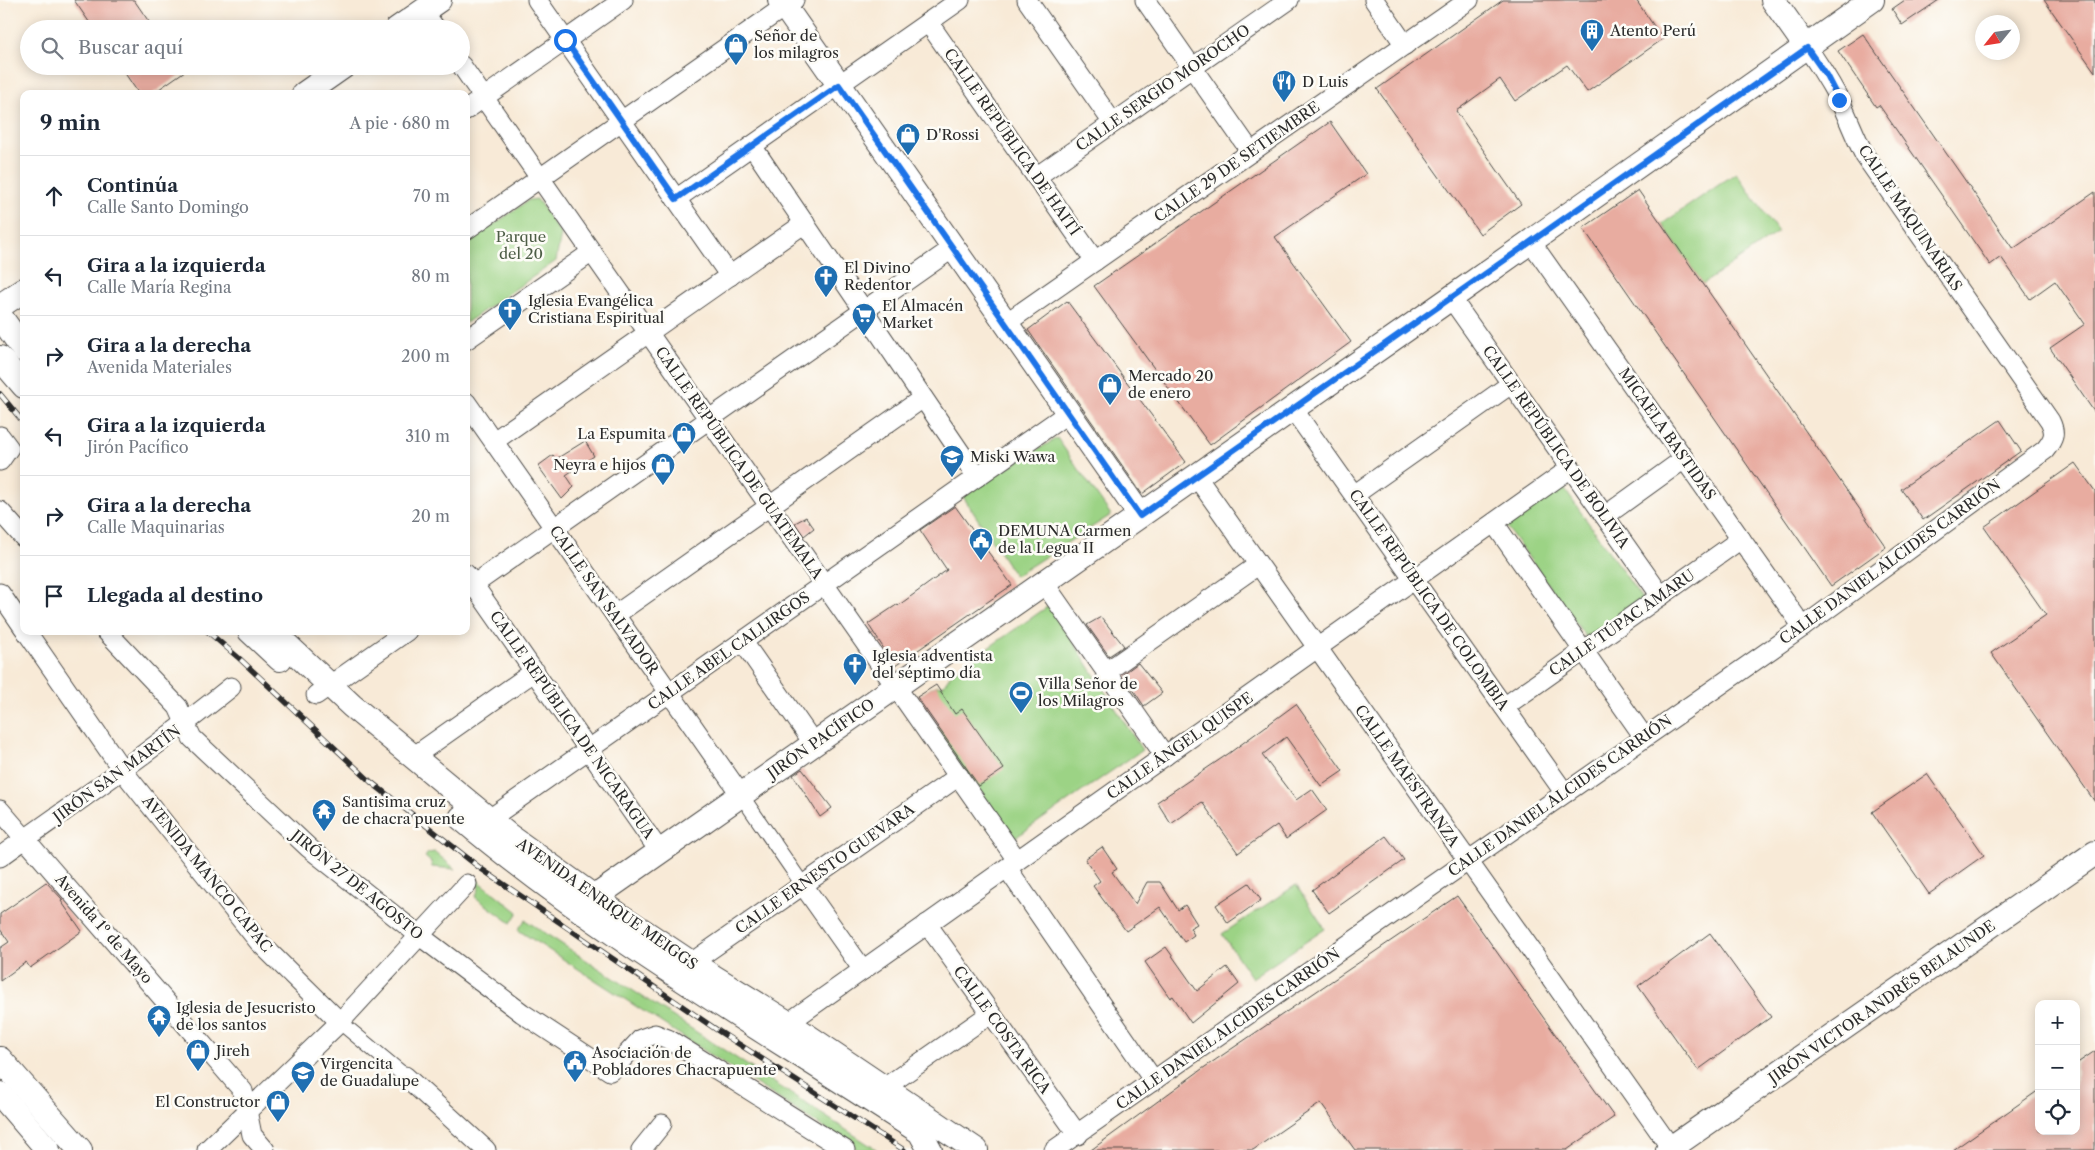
<!DOCTYPE html>
<html lang="es">
<head>
<meta charset="utf-8">
<style>
	:root { --surface:#fff; --page:#f6f6f7; --text:#1f2937; --muted:#747a83; --line:#e0e1e3 }
	body { margin:0; font-family:"Libre Caslon Text",serif; background:var(--page); color:var(--text) }
	.controls { position:absolute; right:15px; bottom:15px; display:grid; overflow:hidden; border-radius:10px; box-shadow:0 2px 12px #0003 }
	.controls button { width:45px; height:45px; display:grid; place-items:center; padding:0; border:0; border-bottom:1px solid var(--line); background:var(--surface); color:var(--text); font:25px sans-serif }
	.compass { position:absolute; left:1975px; top:15px; width:45px; height:45px; border-radius:50%; background:var(--surface); box-shadow:0 2px 12px #0003; rotate:240deg }
	.stop { position:absolute; width:15px; height:15px; margin:-11px; border:4px solid #1a73e8; border-radius:50%; background:#fff }
	.stop.end { background:#1a73e8; border-color:#fff; box-shadow:0 1px 5px #0008 }
	.list { margin:0; padding:0; list-style:none }
	h2 { display:flex; justify-content:space-between; align-items:center; height:65px; margin:0; padding:0 20px; font-size:21px }
	h2 small { font-size:16px; font-weight:400; color:var(--muted) }
	.list li { display:grid; grid-template-columns:32px 1fr auto; gap:15px; align-items:center; box-sizing:border-box; height:80px; padding:0 20px; border-top:1px solid var(--line) }
	.list b { display:block; font-size:19px; white-space:nowrap }
	.list p { margin:0; font-size:16px; white-space:nowrap; color:var(--muted) }
	.list em { font-size:16px; font-style:normal; color:var(--muted) }
	.icon { flex:none; width:28px; height:28px; fill:none; stroke:currentColor; stroke-width:2; stroke-linecap:round; stroke-linejoin:round }
	.map { position:relative; flex:none; width:2095px; height:1150px; overflow:hidden }
	.search { position:absolute; background:var(--surface); box-shadow:0 2px 12px #0003; left:20px; top:20px; width:450px; height:55px; display:flex; align-items:center; gap:12px; box-sizing:border-box; padding:0 18px; border-radius:28px; color:var(--muted); font-size:19px }
	.panel { position:absolute; background:var(--surface); box-shadow:0 2px 12px #0003; left:20px; top:90px; width:450px; height:545px; border-radius:10px }
	.map>svg:first-child { display:block }
</style>
</head>
<body>
<div class="map">
<svg width="2095" height="1150" viewBox="0 0 2095 1150">
	<rect width="100%" height="100%" fill="#fdfcf7"/>
	<filter id="ink" filterUnits="userSpaceOnUse"><feTurbulence type="fractalNoise" baseFrequency=".02" numOctaves="2"/><feDisplacementMap in="SourceGraphic" scale="10" xChannelSelector="R" yChannelSelector="G"/><feConvolveMatrix kernelMatrix="1 2 1 2 8 2 1 2 1" color-interpolation-filters="sRGB"/></filter>
	<filter id="wash" filterUnits="userSpaceOnUse"><feTurbulence type="fractalNoise" baseFrequency=".0096" numOctaves="4" result="noise"/><feDisplacementMap in="SourceGraphic" scale="20" xChannelSelector="R" yChannelSelector="G"/><feGaussianBlur stdDeviation="1.12" result="paint"/><feColorMatrix in="noise" values="0 0 0 0 0 0 0 0 0 0 0 0 0 0 0 0 0 1.4 0 .05"/><feComposite in="paint" operator="in"/></filter>
	<g filter="url(#wash)">
		<rect width="100%" height="100%" fill="#f8ead7"/>
		<g fill="#9cd385" stroke="#647f58">
			<path d="M1736,173l42,59 -75,52 -41,-60z"/>
			<path d="M537,199l24,35 -5,27 -90,62v-79l63,-44z"/>
			<path d="M1057,438l54,77 -96,61 -53,-81z"/>
			<path d="M1563,487l80,113 -55,40 -82,-114z"/>
			<path d="M1050,605l92,145 -130,90 -98,-140 22,-15 7,1 9,-13z"/>
			<path d="M435,852l20,17 -23,-2 -1,-5 -6,-5 3,-4z"/>
			<path d="M476,879l42,33 -7,11 -36,-26 4,-8z"/>
			<path d="M1296,885l29,44 -73,49 -30,-44z"/>
			<path d="M525,920l352,230h-19l-340,-220z"/>
		</g>
		<g id="blocks">
			<g fill="#e8aca0">
				<path d="M74,0h60l20,29h-60z"/>
				<path d="M1503,0h133l27,39 -76,53 -20,-27 -52,36 -15,-22 -44,32 65,93 -41,30 -103,-145z"/>
				<path d="M1905,0h34l-37,25 -10,-16z"/>
				<path d="M2044,0h51v72z"/>
				<path d="M1863,34l150,215 82,-57v221l-45,-65 35,-24 -30,-43 -25,18 -29,-42 -11,8 -111,-160 -3,2 -38,-56z"/>
				<path d="M120,66h72l-40,28h-13z"/>
				<path d="M1330,122l36,52 -91,63 76,105 -141,103 -116,-159z"/>
				<path d="M1638,190l248,357 -55,39 -248,-358z"/>
				<path d="M1067,301l119,161 -44,32 -114,-164z"/>
				<path d="M2000,420l21,31 -98,69 -22,-31z"/>
				<path d="M585,441l9,15 -28,19 8,12 -12,12 -24,-33 15,-11 3,4z"/>
				<path d="M2075,463l20,28v311l-104,-149 55,-38 -62,-88z"/>
				<path d="M955,506l57,79 -117,81 -27,-42 30,-20 1,1 48,-35 -27,-40z"/>
				<path d="M806,517l8,11 -10,8 -9,-13z"/>
				<path d="M1101,617l23,29 -15,10 -22,-31z"/>
				<path d="M1138,663l24,30 -18,13 -21,-32z"/>
				<path d="M936,685l19,29 7,-5 42,60 -25,17 -62,-89z"/>
				<path d="M1296,704l47,67 -22,15 -35,-49 -24,18 34,45 16,-11 15,21 -41,29 -9,-14 -39,28 -36,-51 -31,22 -14,-22 71,-48z"/>
				<path d="M802,769l30,39 -12,9 -27,-42z"/>
				<path d="M1927,774l57,81 -55,39 -57,-82z"/>
				<path d="M1386,836l18,24 -75,53 -17,-23z"/>
				<path d="M1102,847l15,22 -5,3 23,32 12,-22h13l18,28 7,-5 12,19 -7,4 4,7 -10,7 -24,-35 -34,24 -33,-45 7,-5 -15,-22z"/>
				<path d="M46,882l17,18 -2,1 21,30 -52,37 -4,-6 -26,19v-33l9,-6 -9,-13v-15z"/>
				<path d="M1249,883l12,17 -33,23 -12,-18z"/>
				<path d="M1457,896l157,221 -47,33h-212l-34,-47 -68,47h-162l111,-81z"/>
				<path d="M1710,933l61,84 -73,53 -60,-84z"/>
				<path d="M1166,947l31,44 30,-24 12,17 -48,39 -18,-27 -3,2 -25,-36z"/>
				<path d="M2095,1051v99h-142l86,-60v41h37v-67z"/>
			</g>
		</g>
	</g>
	<g filter="url(#ink)">
		<use href="#blocks" fill-opacity="0" stroke="#4a4845" stroke-width="1"/>
		<g fill="none" stroke-linecap="round" stroke-linejoin="round">
			<defs>
				<g id="pedestrian">
					<path d="M741,795l62,90"/>
					<path d="M340,1022l65,54"/>
				</g>
				<g id="minor">
					<path d="M537,0l193,276"/>
					<path d="M1027,0l86,123"/>
					<path d="M1145,0l106,152"/>
					<path d="M1374,0l31,45"/>
					<path d="M423,11l13,18"/>
					<path d="M928,22l167,239"/>
					<path d="M461,65l556,795"/>
					<path d="M466,110l157,-110"/>
					<path d="M752,146l225,331"/>
					<path d="M1036,177l253,-177"/>
					<path d="M676,199l284,-199"/>
					<path d="M466,230l328,-230"/>
					<path d="M1531,242l272,385"/>
					<path d="M1451,298l210,298"/>
					<path d="M1006,323l463,-323"/>
					<path d="M466,340l126,-88"/>
					<path d="M466,402l275,393"/>
					<path d="M1293,409l271,383"/>
					<path d="M0,436l9,12 -9,13"/>
					<path d="M494,441l311,-218"/>
					<path d="M1196,476l475,672"/>
					<path d="M1354,495l157,-111"/>
					<path d="M0,511l24,27"/>
					<path d="M1605,516l79,-57"/>
					<path d="M1494,523l150,214"/>
					<path d="M466,574l194,278"/>
					<path d="M1044,583l121,173"/>
					<path d="M466,590l487,-342"/>
					<path d="M0,593l24,35"/>
					<path d="M615,615l308,-217"/>
					<path d="M26,631l97,140 136,171 81,80"/>
					<path d="M106,631l72,76 14,31 117,110 111,88 102,77 88,58 3,-2 28,-30 14,-5 13,5 177,111"/>
					<path d="M743,642l71,102"/>
					<path d="M1106,672l152,-107"/>
					<path d="M316,695l91,-64"/>
					<path d="M1504,707l237,-168"/>
					<path d="M413,757l122,-86"/>
					<path d="M0,810l243,281 9,44 13,15"/>
					<path d="M488,820l580,-407"/>
					<path d="M0,857c78,-56 157,-110 231,-170"/>
					<path d="M1007,868l147,213"/>
					<path d="M803,885l60,85"/>
					<path d="M927,924l151,211"/>
					<path d="M691,963l268,-187"/>
					<path d="M788,1023l783,-555"/>
					<path d="M405,1076l81,74"/>
					<path d="M884,1088l106,-74"/>
					<path d="M207,1150l133,-128 127,-138"/>
					<path d="M641,1150l21,-26"/>
					<path d="M1054,1150l749,-523 242,-177c9,-11 11,-17 5,-29l-185,-265c-10,-19 -17,-39 -26,-57 -10,-18 -20,-35 -32,-51"/>
				</g>
				<g id="tertiary">
					<path d="M780,0l360,515"/>
					<path d="M1773,0l34,48"/>
					<path d="M397,29l42,-29"/>
					<path d="M304,94l40,-28"/>
					<path d="M0,306l24,-16"/>
					<path d="M0,316l24,34"/>
					<path d="M0,358l24,28"/>
					<path d="M250,631l30,28"/>
					<path d="M272,631l80,75 156,129 114,82 69,46 97,60 188,127"/>
					<path d="M461,818c142,120 304,212 459,314l10,18"/>
					<path d="M584,913l11,-16 856,-599 421,-298"/>
					<path d="M0,1059l80,91"/>
					<path d="M0,1094l48,56"/>
					<path d="M1668,1150l427,-297"/>
				</g>
			</defs>
			<use href="#pedestrian" stroke="#4a4845" stroke-width="16"/>
			<use href="#minor" stroke="#4a4845" stroke-width="21"/>
			<use href="#tertiary" stroke="#4a4845" stroke-width="26"/>
			<use href="#pedestrian" stroke="#fff" stroke-width="14"/>
			<use href="#minor" stroke="#fff" stroke-width="19"/>
			<use href="#tertiary" stroke="#fff" stroke-width="24"/>
			<defs>
				<g id="rail">
					<path d="M0,394l24,29"/>
					<path d="M207,631l33,28 131,123 109,86 240,164 184,118"/>
				</g>
			</defs>
			<use href="#rail" stroke="#2b2b2b" stroke-width="5.5"/>
			<use href="#rail" stroke="#fdfcf7" stroke-width="4" stroke-dasharray="11" stroke-linecap="butt"/>
		</g>
	</g>
	<g fill="none" stroke-linecap="round" stroke-linejoin="round" filter="url(#ink)">
		<path stroke="#1a73e8" stroke-width="6" d="M565,40l111,159 163,-114 301,431 667,-468 19,27 13,25"/>
	</g>
	<defs>
		<symbol id="building-pin" viewBox="-11 -11 22 30"><path d="M0 17L-7.5 6A9.5 9.5 0 1 1 7.5 6Z" fill="#1f6fb2" stroke="#fdfcf7"/><path d="M-4-6H4V6H1V3H-1V6H-4ZM-2.5-4.3h1.7v1.8h-1.7ZM.8-4.3h1.7v1.8H.8ZM-2.5-1h1.7V.8h-1.7ZM.8-1h1.7V.8H.8Z" fill="#fff"/></symbol>
		<symbol id="shop-pin" viewBox="-11 -11 22 30"><path d="M0 17L-7.5 6A9.5 9.5 0 1 1 7.5 6Z" fill="#1f6fb2" stroke="#fdfcf7"/><path d="M-5-2.5h2.3a2.7 3.5 0 0 1 5.4 0H5L5.5 6h-11ZM-1.5-2.5h3a1.5 2.3 0 0 0-3 0Z" fill="#fff"/></symbol>
		<symbol id="restaurant-pin" viewBox="-11 -11 22 30"><path d="M0 17L-7.5 6A9.5 9.5 0 1 1 7.5 6Z" fill="#1f6fb2" stroke="#fdfcf7"/><path d="M-5-6h1v4h1v-4h1v4h1v-4h1v5L-1.5 .5V6h-2V.5L-5-1ZM5-6V6H3V1.5H1.5Q1.5-4 5-6Z" fill="#fff"/></symbol>
		<symbol id="church-pin" viewBox="-11 -11 22 30"><path d="M0 17L-7.5 6A9.5 9.5 0 1 1 7.5 6Z" fill="#1f6fb2" stroke="#fdfcf7"/><path d="M-1.2-6h2.4v3.5h3.3v2.4h-3.3V6h-2.4V-.1h-3.3v-2.4h3.3Z" fill="#fff"/></symbol>
		<symbol id="supermarket-pin" viewBox="-11 -11 22 30"><path d="M0 17L-7.5 6A9.5 9.5 0 1 1 7.5 6Z" fill="#1f6fb2" stroke="#fdfcf7"/><path d="M-6-5.5h2.5l.6 2H6L4.5 2H-2.5L-4.4-4H-6ZM-1.5 3.2a1.3 1.3 0 1 0 .1 0ZM3 3.2a1.3 1.3 0 1 0 .1 0Z" fill="#fff"/></symbol>
		<symbol id="school-pin" viewBox="-11 -11 22 30"><path d="M0 17L-7.5 6A9.5 9.5 0 1 1 7.5 6Z" fill="#1f6fb2" stroke="#fdfcf7"/><path d="M0-5L7-2L0 1L-7-2ZM-4 1L0 2.5L4 1V4Q0 6-4 4Z" fill="#fff"/></symbol>
		<symbol id="civic-pin" viewBox="-11 -11 22 30"><path d="M0 17L-7.5 6A9.5 9.5 0 1 1 7.5 6Z" fill="#1f6fb2" stroke="#fdfcf7"/><path d="M-.6-6.5H3V-4.5H.6V-3L4-1V1h2V6H-6V1h2V-1L-.6-3ZM-1.2 2.5V6h2.4V2.5Z" fill="#fff"/></symbol>
		<symbol id="stadium-pin" viewBox="-11 -11 22 30"><path d="M0 17L-7.5 6A9.5 9.5 0 1 1 7.5 6Z" fill="#1f6fb2" stroke="#fdfcf7"/><path d="M0-5a6.5 5 0 1 0 0 10a6.5 5 0 1 0 0-10ZM-3.5-1.8h7v3.6h-7Z" fill="#fff"/></symbol>
		<symbol id="temple-pin" viewBox="-11 -11 22 30"><path d="M0 17L-7.5 6A9.5 9.5 0 1 1 7.5 6Z" fill="#1f6fb2" stroke="#fdfcf7"/><path d="M0-6L5-2H3V0L6.5 2.5H4V6H1.5V3h-3V6H-4V2.5H-6.5L-3 0V-2H-5Z" fill="#fff"/></symbol>
	</defs>
	<g fill-rule="evenodd">
		<use href="#building-pin" x="1578" y="17" width="28" height="38"/>
		<use href="#shop-pin" x="722" y="31" width="28" height="38"/>
		<use href="#restaurant-pin" x="1270" y="68" width="28" height="38"/>
		<use href="#shop-pin" x="894" y="121" width="28" height="38"/>
		<use href="#church-pin" x="812" y="263" width="28" height="38"/>
		<use href="#church-pin" x="496" y="296" width="28" height="38"/>
		<use href="#supermarket-pin" x="850" y="301" width="28" height="38"/>
		<use href="#shop-pin" x="1096" y="371" width="28" height="38"/>
		<use href="#shop-pin" x="670" y="420" width="28" height="38"/>
		<use href="#school-pin" x="938" y="443" width="28" height="38"/>
		<use href="#shop-pin" x="649" y="451" width="28" height="38"/>
		<use href="#civic-pin" x="967" y="526" width="28" height="38"/>
		<use href="#church-pin" x="841" y="651" width="28" height="38"/>
		<use href="#stadium-pin" x="1007" y="679" width="28" height="38"/>
		<use href="#temple-pin" x="310" y="797" width="28" height="38"/>
		<use href="#temple-pin" x="145" y="1003" width="28" height="38"/>
		<use href="#shop-pin" x="184" y="1037" width="28" height="38"/>
		<use href="#civic-pin" x="561" y="1048" width="28" height="38"/>
		<use href="#school-pin" x="289" y="1059" width="28" height="38"/>
		<use href="#shop-pin" x="264" y="1088" width="28" height="38"/>
	</g>
	<g text-anchor="middle" stroke-width="5" stroke-linejoin="round" paint-order="stroke">
		<g font-size="15" fill="#2b2b2b" stroke="#fdfcf7" text-anchor="start">
			<text x="1610" y="36">Atento Perú</text>
			<text x="754" y="41">Señor de<tspan x="754" dy="17">los milagros</tspan></text>
			<text x="1302" y="87">D Luis</text>
			<text x="926" y="140">D'Rossi</text>
			<text x="844" y="273">El Divino<tspan x="844" dy="17">Redentor</tspan></text>
			<text x="528" y="306">Iglesia Evangélica<tspan x="528" dy="17">Cristiana Espiritual</tspan></text>
			<text x="882" y="311">El Almacén<tspan x="882" dy="17">Market</tspan></text>
			<text x="1128" y="381">Mercado 20<tspan x="1128" dy="17">de enero</tspan></text>
			<text x="666" y="439" text-anchor="end">La Espumita</text>
			<text x="970" y="462">Miski Wawa</text>
			<text x="646" y="470" text-anchor="end">Neyra e hijos</text>
			<text x="998" y="536">DEMUNA Carmen<tspan x="998" dy="17">de la Legua II</tspan></text>
			<text x="872" y="661">Iglesia adventista<tspan x="872" dy="17">del séptimo día</tspan></text>
			<text x="1038" y="689">Villa Señor de<tspan x="1038" dy="17">los Milagros</tspan></text>
			<text x="342" y="807">Santisima cruz<tspan x="342" dy="17">de chacra puente</tspan></text>
			<text x="176" y="1013">Iglesia de Jesucristo<tspan x="176" dy="17">de los santos</tspan></text>
			<text x="216" y="1056">Jireh</text>
			<text x="592" y="1058">Asociación de<tspan x="592" dy="17">Pobladores Chacrapuente</tspan></text>
			<text x="320" y="1069">Virgencita<tspan x="320" dy="17">de Guadalupe</tspan></text>
			<text x="260" y="1107" text-anchor="end">El Constructor</text>
		</g>
		<g font-size="15" fill="#2b2b2b" stroke="#fdfcf7">
			<text transform="translate(1163 88) rotate(-35)" y="5">CALLE SERGIO MOROCHO</text>
			<text transform="translate(1012 142) rotate(55)" y="5">CALLE REPÚBLICA DE HAITÍ</text>
			<text transform="translate(1237 162) rotate(-35)" y="5">CALLE 29 DE SETIEMBRE</text>
			<text transform="translate(1910 218) rotate(56)" y="5">CALLE MAQUINARIAS</text>
			<text transform="translate(1667 434) rotate(55)" y="5">MICAELA BASTIDAS</text>
			<text transform="translate(1556 447) rotate(55)" y="5">CALLE REPÚBLICA DE BOLIVIA</text>
			<text transform="translate(739 463) rotate(55)" y="5">CALLE REPÚBLICA DE GUATEMALA</text>
			<text transform="translate(1890 562) rotate(-36)" y="5">CALLE DANIEL ALCIDES CARRIÓN</text>
			<text transform="translate(604 600) rotate(55)" y="5">CALLE SAN SALVADOR</text>
			<text transform="translate(1429 600) rotate(55)" y="5">CALLE REPÚBLICA DE COLOMBIA</text>
			<text transform="translate(1622 623) rotate(-35)" y="5">CALLE TÚPAC AMARU</text>
			<text transform="translate(729 651) rotate(-35)" y="5">CALLE ABEL CALLIRGOS</text>
			<text transform="translate(572 725) rotate(55)" y="5">CALLE REPÚBLICA DE NICARAGUA</text>
			<text transform="translate(821 739) rotate(-35)" y="5">JIRÓN PACÍFICO</text>
			<text transform="translate(1180 746) rotate(-35)" y="5">CALLE ÁNGEL QUISPE</text>
			<text transform="translate(117 774) rotate(-36)" y="5">JIRÓN SAN MARTÍN</text>
			<text transform="translate(1407 776) rotate(55)" y="5">CALLE MAESTRANZA</text>
			<text transform="translate(1560 796) rotate(-35)" y="5">CALLE DANIEL ALCIDES CARRIÓN</text>
			<text transform="translate(825 869) rotate(-35)" y="5">CALLE ERNESTO GUEVARA</text>
			<text transform="translate(207 874) rotate(51)" y="5">AVENIDA MANCO CAPAC</text>
			<text transform="translate(357 885) rotate(39)" y="5">JIRÓN 27 DE AGOSTO</text>
			<text transform="translate(607 904) rotate(35)" y="5">AVENIDA ENRIQUE MEIGGS</text>
			<text transform="translate(104 929) rotate(49)" y="5">Avenida 1º de Mayo</text>
			<text transform="translate(1882 1002) rotate(-35)" y="5">JIRÓN VICTOR ANDRÉS BELAUNDE</text>
			<text transform="translate(1228 1029) rotate(-35)" y="5">CALLE DANIEL ALCIDES CARRIÓN</text>
			<text transform="translate(1002 1030) rotate(54)" y="5">CALLE COSTA RICA</text>
		</g>
		<g font-size="15" fill="#4d5d46" stroke="#fdfcf7">
			<text x="521" y="242">Parque<tspan x="521" dy="17">del 20</tspan></text>
		</g>
	</g>
</svg>
<div class="controls">
<button>+</button>
<button>−</button>
<button><svg class="icon" aria-label="locate" viewBox="0 0 24 24"><circle cx="12" cy="12" r="6"/><path d="M12 2v4M12 18v4M2 12h4M18 12h4"/></svg></button>
</div>
<svg class="compass" viewBox="-18 -18 36 36"><path d="M0-13l5 13h-10z" fill="#e53935"/><path d="M0 13l5-13h-10z" fill="#747a83"/></svg>
<div class="stop" style="left:565px;top:40px"></div>
<div class="stop end" style="left:1839px;top:100px"></div>
<div class="search"><svg class="icon" aria-label="search" viewBox="0 0 24 24"><circle cx="10" cy="10" r="6"/><path d="M15 15l6 6"/></svg>Buscar aquí</div>
<section class="panel">
<h2>9 min<small>A pie · 680 m</small></h2>
<ul class="list">
<li><svg class="icon" aria-label="ahead" viewBox="0 0 24 24"><path d="M12 20V5M6 11l6-6 6 6"/></svg><div><b>Continúa</b><p>Calle Santo Domingo</p></div><em>70 m</em></li>
<li><svg class="icon" aria-label="left" viewBox="0 0 24 24"><path d="M17 20v-9H6M10 6l-5 5 5 5"/></svg><div><b>Gira a la izquierda</b><p>Calle María Regina</p></div><em>80 m</em></li>
<li><svg class="icon" aria-label="right" viewBox="0 0 24 24"><path d="M7 20v-9h11M14 6l5 5-5 5"/></svg><div><b>Gira a la derecha</b><p>Avenida Materiales</p></div><em>200 m</em></li>
<li><svg class="icon" aria-label="left" viewBox="0 0 24 24"><path d="M17 20v-9H6M10 6l-5 5 5 5"/></svg><div><b>Gira a la izquierda</b><p>Jirón Pacífico</p></div><em>310 m</em></li>
<li><svg class="icon" aria-label="right" viewBox="0 0 24 24"><path d="M7 20v-9h11M14 6l5 5-5 5"/></svg><div><b>Gira a la derecha</b><p>Calle Maquinarias</p></div><em>20 m</em></li>
<li><svg class="icon" aria-label="arrive" viewBox="0 0 24 24"><path d="M6 21V4h12l-3 4 3 4H6"/></svg><div><b>Llegada al destino</b></div></li>
</ul>
</section>
</div>
</body>
</html>
